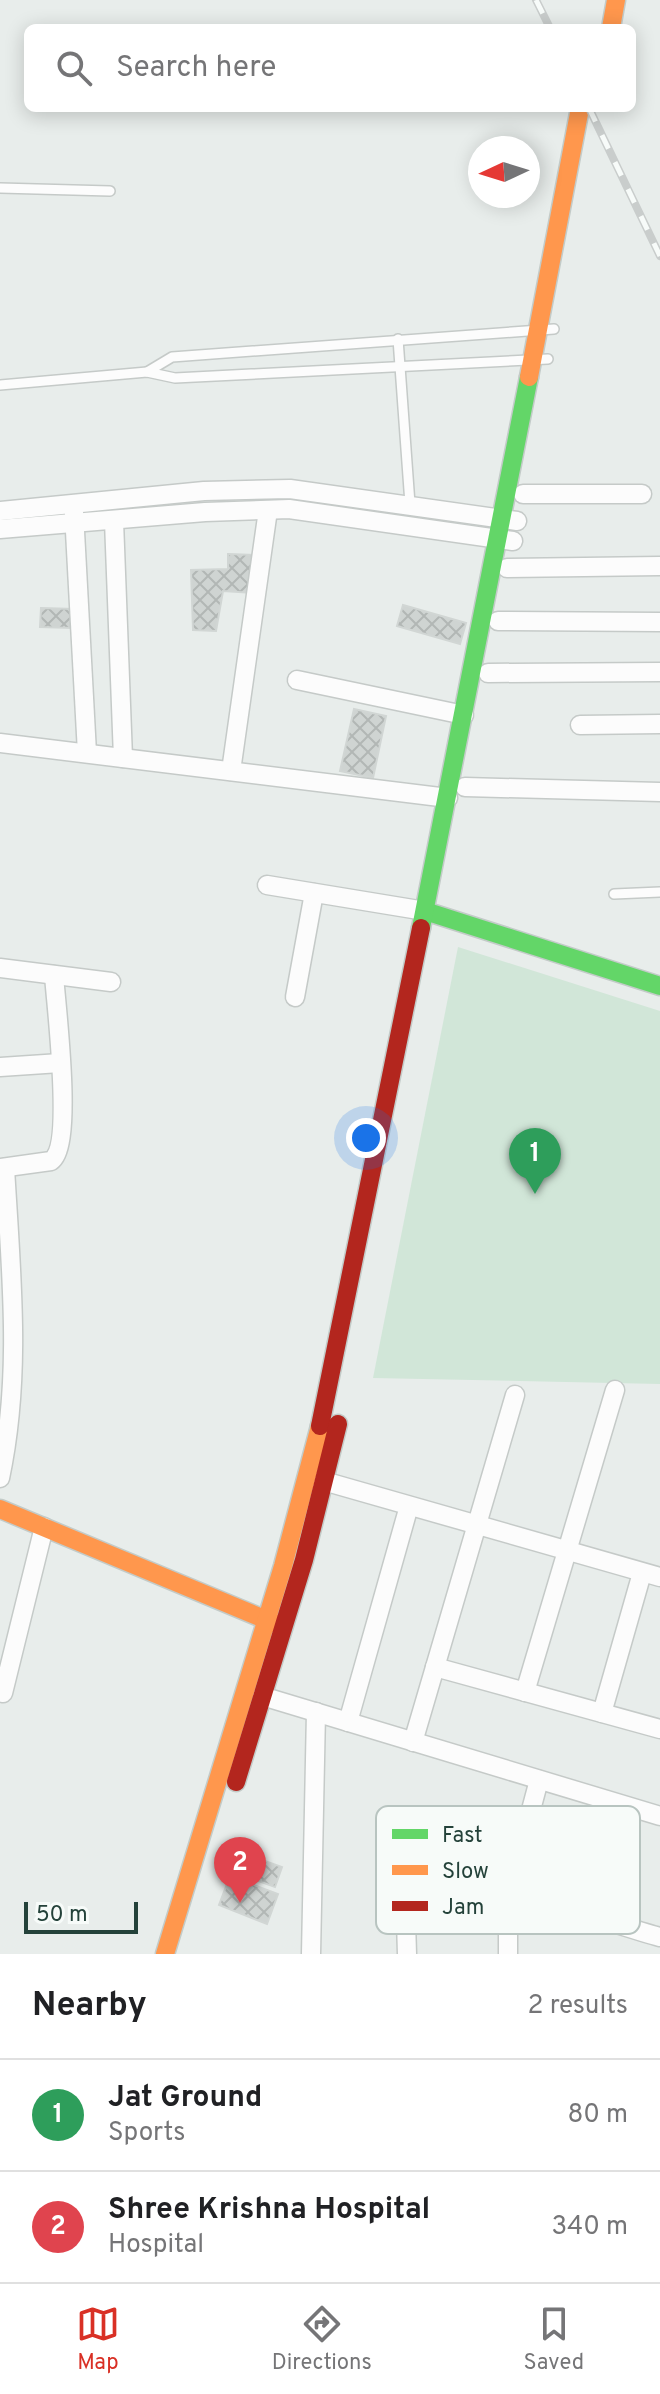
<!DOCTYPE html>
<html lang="en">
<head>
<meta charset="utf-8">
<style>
	:root { --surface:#fff; --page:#f6f6f6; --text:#202124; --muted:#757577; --line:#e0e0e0; --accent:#d93025 }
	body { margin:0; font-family:Overpass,sans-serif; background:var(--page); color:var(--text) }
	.compass { position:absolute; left:468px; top:136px; width:72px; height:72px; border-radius:50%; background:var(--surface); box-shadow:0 4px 20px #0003; rotate:266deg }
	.scale { position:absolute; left:24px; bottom:20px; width:114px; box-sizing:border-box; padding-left:8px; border:4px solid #24423a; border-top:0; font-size:22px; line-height:28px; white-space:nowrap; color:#24423a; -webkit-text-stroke:6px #f7fbf9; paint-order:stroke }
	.you { position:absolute; left:366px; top:1138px; width:28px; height:28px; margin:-20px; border:6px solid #fff; border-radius:50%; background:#1a73e8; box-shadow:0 0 0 12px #1a73e833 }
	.badge { display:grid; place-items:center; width:52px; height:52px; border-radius:50%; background:var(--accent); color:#fff; font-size:26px; font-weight:700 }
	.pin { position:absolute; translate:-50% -66px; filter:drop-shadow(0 2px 4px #0008) }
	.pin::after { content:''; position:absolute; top:42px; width:28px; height:24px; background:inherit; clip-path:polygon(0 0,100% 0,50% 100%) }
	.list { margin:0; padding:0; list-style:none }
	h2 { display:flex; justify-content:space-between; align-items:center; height:104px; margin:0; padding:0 32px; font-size:34px }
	h2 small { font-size:26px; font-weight:400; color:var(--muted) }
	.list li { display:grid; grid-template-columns:52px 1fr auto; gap:24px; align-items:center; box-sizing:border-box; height:112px; padding:0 32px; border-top:2px solid var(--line) }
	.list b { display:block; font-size:30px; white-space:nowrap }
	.list p { margin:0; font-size:26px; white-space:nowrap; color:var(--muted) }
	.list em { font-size:26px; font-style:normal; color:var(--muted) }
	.icon { flex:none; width:44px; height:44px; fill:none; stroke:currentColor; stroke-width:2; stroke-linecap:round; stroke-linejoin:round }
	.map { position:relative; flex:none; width:660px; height:1954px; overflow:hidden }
	.search { position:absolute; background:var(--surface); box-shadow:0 4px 20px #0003; left:24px; right:24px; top:24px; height:88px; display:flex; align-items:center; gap:20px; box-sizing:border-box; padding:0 28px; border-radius:12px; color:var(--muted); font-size:30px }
	.sheet { height:328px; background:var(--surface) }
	nav { display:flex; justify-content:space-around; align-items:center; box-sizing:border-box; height:112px; border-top:2px solid var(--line); background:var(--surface); font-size:22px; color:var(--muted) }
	nav a { display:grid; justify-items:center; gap:4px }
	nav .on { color:var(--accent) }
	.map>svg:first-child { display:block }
</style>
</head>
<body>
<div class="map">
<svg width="660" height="1954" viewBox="0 0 660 1954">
	<defs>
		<pattern id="building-cross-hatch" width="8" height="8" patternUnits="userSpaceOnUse" patternTransform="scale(2)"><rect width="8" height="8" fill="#cfd4d2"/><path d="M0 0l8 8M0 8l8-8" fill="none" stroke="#b2b7b5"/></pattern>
	</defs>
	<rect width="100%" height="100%" fill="#e8edeb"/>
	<path fill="#d1e6d8" d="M458,947l202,64v373l-287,-6z"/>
	<g fill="url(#building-cross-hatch)" stroke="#d1d6d4" stroke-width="2">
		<path d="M228,554l27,1 -2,38 -30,-2 -7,40 -23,-1 -2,-60 37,-1z"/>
		<path d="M403,605l63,18 -6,21 -63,-18z"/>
		<path d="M41,608l33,1 -1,19 -33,-1z"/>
		<path d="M354,709l32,7 -13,62 -33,-7z"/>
		<path d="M240,1852l42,15 -7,20 -42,-15z"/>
		<path d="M230,1876l48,18 -11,30 -48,-19z"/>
	</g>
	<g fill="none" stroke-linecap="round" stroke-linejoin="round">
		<defs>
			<g id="lane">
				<path d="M0,188l110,3"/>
				<path d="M398,339l12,165"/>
				<path d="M147,372l25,-15 382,-28"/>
				<path d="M0,385l147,-13 28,6 373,-19"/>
				<path d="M614,894l46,-2"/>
			</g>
			<g id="street">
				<path d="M523,494h119"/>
				<path d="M0,511l204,-20 86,-2 227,32"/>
				<path d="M74,513l13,240"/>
				<path d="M114,521l9,237"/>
				<path d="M0,529l205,-17 84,-3 224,32"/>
				<path d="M507,568l153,-2"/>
				<path d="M498,621l162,1"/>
				<path d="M488,673l172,-1"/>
				<path d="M297,680l167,35"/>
				<path d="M580,725l80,-1"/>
				<path d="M0,743l448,55"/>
				<path d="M231,771l37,-261"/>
				<path d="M465,787l195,5"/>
				<path d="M267,885l158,26"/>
				<path d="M0,968l111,14"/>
				<path d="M295,997l19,-104"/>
				<path d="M0,1067l60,-4"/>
				<path d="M0,1168l51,-7c23,-15 5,-155 3,-186"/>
				<path d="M0,1478c22,-103 11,-206 5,-310"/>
				<path d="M313,1478l347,99"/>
				<path d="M435,1667l225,62"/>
				<path d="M525,1692l90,-302"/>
				<path d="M3,1693l41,-166"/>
				<path d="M262,1696l398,120"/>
				<path d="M602,1713l40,-140"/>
				<path d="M348,1722l61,-216"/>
				<path d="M413,1742l102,-347"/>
				<path d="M311,1954l5,-242"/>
				<path d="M407,1954l-1,-33 10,-29c60,-19 182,28 244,45"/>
				<path d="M508,1954v-58l31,-116"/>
			</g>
			<g id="fast">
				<path d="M425,911l235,75"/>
				<path d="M421,928l108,-551"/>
			</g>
			<g id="slow">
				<path d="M611,28l5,-28"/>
				<path d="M529,377l51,-269"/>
				<path d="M0,1509l281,117"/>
				<path d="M165,1954l118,-388 37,-140"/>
			</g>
			<g id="jam">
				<path d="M320,1426l101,-498"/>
				<path d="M236,1782l68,-222 34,-136"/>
			</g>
		</defs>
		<use href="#lane" stroke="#c5cac8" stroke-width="12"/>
		<use href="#street" stroke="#c5cac8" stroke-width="21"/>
		<use href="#fast" stroke="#c3cbc8" stroke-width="21"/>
		<use href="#slow" stroke="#c3cbc8" stroke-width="21"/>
		<use href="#jam" stroke="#c3cbc8" stroke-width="21"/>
		<use href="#lane" stroke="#fcfcfc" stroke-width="9"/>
		<use href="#street" stroke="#fcfcfc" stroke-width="18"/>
		<use href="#fast" stroke="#63d668" stroke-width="18"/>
		<use href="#slow" stroke="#ff974d" stroke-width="18"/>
		<use href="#jam" stroke="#b3261e" stroke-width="18"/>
		<defs>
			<g id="rail">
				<path d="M536,0l14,28"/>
				<path d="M589,108l71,148"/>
			</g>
		</defs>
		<use href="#rail" stroke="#c9cdcc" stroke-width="8"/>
		<use href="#rail" stroke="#f7fbf9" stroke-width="5" stroke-dasharray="15" stroke-linecap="butt"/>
	</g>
	<rect x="376" y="1806" width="264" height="128" rx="12" fill="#f7fbf9" stroke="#b8c4c0" stroke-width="2"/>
	<rect x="392" y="1829" width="36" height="10" fill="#63d668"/>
	<rect x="392" y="1865" width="36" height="10" fill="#ff974d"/>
	<rect x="392" y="1901" width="36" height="10" fill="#b3261e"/>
	<g font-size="22" fill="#24423a">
		<text x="442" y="1842">Fast</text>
		<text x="442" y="1878">Slow</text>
		<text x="442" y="1914">Jam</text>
	</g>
</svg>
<svg class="compass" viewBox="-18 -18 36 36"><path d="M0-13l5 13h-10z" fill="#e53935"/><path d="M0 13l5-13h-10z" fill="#757577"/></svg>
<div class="scale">50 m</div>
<div class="you"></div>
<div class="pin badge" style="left:535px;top:1194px;background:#2e9e5b">1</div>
<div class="pin badge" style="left:240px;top:1903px;background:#e0444e">2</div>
<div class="search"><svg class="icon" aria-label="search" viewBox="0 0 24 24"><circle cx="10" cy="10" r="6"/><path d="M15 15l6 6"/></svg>Search here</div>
</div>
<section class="sheet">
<h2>Nearby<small>2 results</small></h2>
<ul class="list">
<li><span class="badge" style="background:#2e9e5b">1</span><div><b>Jat Ground</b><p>Sports</p></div><em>80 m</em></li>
<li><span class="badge" style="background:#e0444e">2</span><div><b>Shree Krishna Hospital</b><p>Hospital</p></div><em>340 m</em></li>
</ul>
</section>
<nav>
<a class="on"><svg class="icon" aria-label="map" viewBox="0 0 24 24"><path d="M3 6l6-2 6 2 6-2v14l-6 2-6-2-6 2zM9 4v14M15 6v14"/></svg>Map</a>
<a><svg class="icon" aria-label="directions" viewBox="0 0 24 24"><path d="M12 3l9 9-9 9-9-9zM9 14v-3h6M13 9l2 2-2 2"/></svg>Directions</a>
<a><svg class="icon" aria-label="saved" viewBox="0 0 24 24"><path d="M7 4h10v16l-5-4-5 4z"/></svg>Saved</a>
</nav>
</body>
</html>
